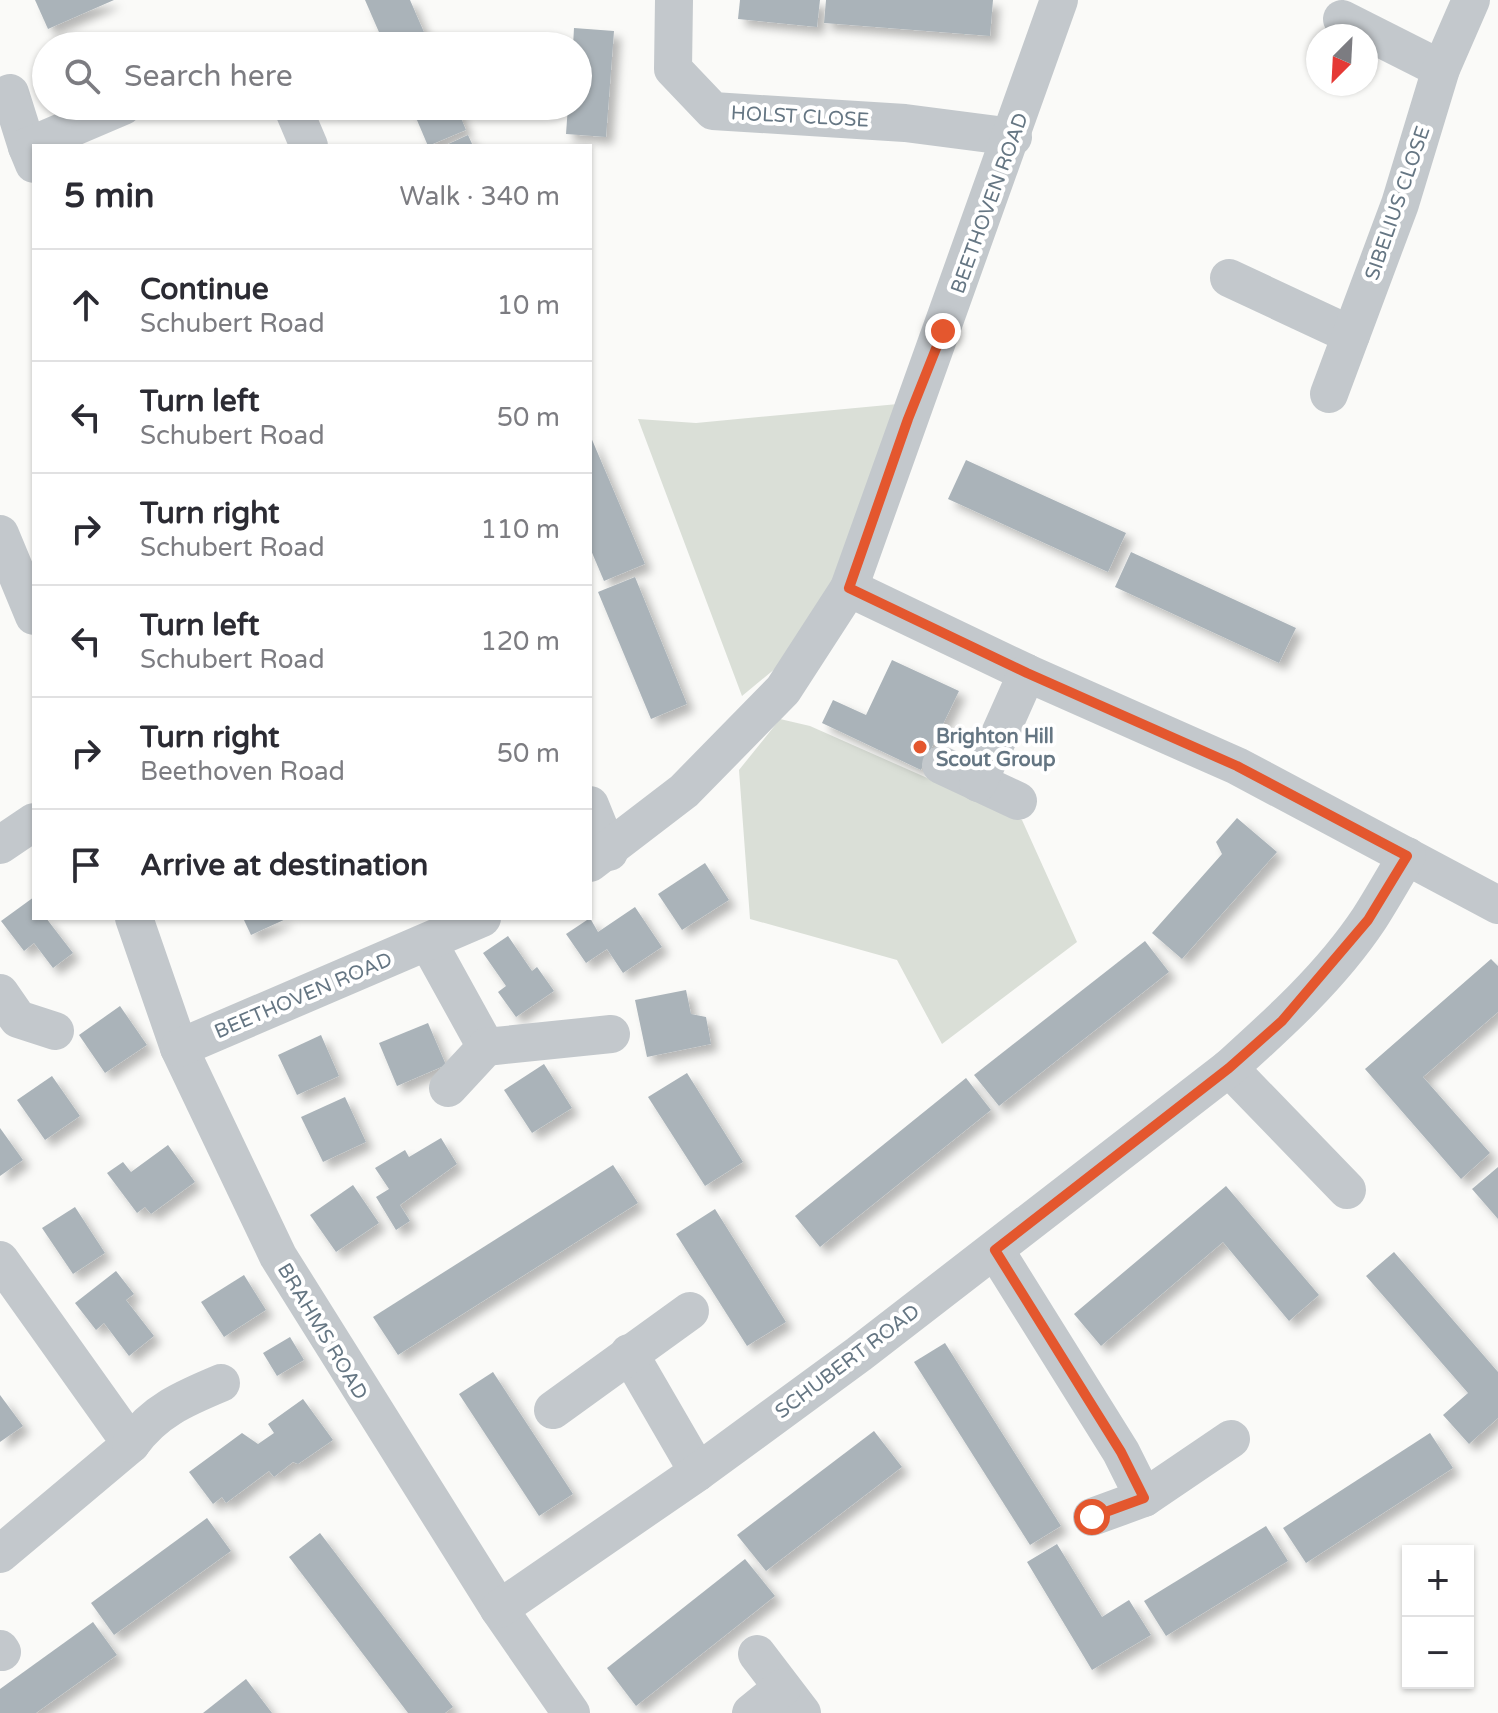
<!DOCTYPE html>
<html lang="en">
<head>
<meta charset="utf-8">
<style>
	:root { --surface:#fff; --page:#f2f2f3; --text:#2b2b33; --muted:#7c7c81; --line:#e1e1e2 }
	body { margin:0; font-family:"Varela Round",sans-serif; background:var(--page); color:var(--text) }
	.controls { position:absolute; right:24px; bottom:24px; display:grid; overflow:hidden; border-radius:0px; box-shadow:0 2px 6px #0004 }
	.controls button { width:72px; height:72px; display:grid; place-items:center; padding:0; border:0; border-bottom:2px solid var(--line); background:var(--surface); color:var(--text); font:40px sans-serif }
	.compass { position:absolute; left:1306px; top:24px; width:72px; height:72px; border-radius:50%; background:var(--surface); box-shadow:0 2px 6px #0004; rotate:204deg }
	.stop { position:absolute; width:24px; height:24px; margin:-18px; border:6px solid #e4572e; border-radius:50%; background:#fff }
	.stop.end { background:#e4572e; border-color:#fff; box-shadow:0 2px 8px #0008 }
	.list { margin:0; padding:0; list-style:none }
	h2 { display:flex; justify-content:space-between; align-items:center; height:104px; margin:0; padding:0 32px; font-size:34px }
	h2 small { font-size:26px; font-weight:400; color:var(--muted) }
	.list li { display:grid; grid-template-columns:52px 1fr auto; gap:24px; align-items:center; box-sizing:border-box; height:112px; padding:0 32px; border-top:2px solid var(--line) }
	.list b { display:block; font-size:30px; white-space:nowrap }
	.list p { margin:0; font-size:26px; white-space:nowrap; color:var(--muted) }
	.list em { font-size:26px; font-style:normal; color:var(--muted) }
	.icon { flex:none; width:44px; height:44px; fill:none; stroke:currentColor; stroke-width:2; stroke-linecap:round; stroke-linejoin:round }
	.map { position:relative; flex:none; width:1498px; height:1713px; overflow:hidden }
	.search { position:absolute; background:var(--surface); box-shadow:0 2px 6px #0004; left:32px; top:32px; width:560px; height:88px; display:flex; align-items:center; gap:20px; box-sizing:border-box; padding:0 28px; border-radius:44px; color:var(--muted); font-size:30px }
	.panel { position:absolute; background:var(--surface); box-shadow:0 2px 6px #0004; left:32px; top:144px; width:560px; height:776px; border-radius:0px }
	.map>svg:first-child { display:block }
</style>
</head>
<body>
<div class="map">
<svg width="1498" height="1713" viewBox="0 0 1498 1713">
	<defs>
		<filter id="shadow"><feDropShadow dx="7" dy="7" stdDeviation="4" flood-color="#0004"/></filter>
	</defs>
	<rect width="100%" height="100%" fill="#fafaf8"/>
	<g fill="#dadfd7">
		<path d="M898,404l-64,179 -52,80 -40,33 -104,-277 58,4z"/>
		<path d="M780,719l30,7 212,94 55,122 -135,102 -45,-84 -147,-41 -11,-149z"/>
	</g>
	<g fill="#aab3b9" filter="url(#shadow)">
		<path d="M35,0h79l-66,29z"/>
		<path d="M365,0h45l20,46h-45z"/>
		<path d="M740,0h80l-3,27 -79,-8z"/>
		<path d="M826,0h167l-3,36 -166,-13z"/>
		<path d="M574,28l40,3 -8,106 -40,-3 2,-28h10v-60h-5z"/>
		<path d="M411,106h45l10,24 -38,16z"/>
		<path d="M468,135l5,11h-29z"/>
		<path d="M590,435l55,129 -41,17 -14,-33z"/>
		<path d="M966,460l160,73 -18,39 -160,-73z"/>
		<path d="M1131,552l165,76 -17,35 -164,-76z"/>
		<path d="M635,577l52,127 -36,15 -53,-127z"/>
		<path d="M892,660l67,31 -38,79 -99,-47 11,-23 33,15z"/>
		<path d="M1237,818l40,34 -95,107 -30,-26 70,-79 -6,-12z"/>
		<path d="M705,863l24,37 -47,30 -24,-36z"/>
		<path d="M34,897v21h12l27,35 -20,15 -19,-25 -10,8 -23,-30z"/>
		<path d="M635,907l27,40 -39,26 -16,-24 -21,14 -20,-29 24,-16 8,14z"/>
		<path d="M243,918h45l-37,17z"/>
		<path d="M508,936l24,35 5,-4 17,24 -38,26 -18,-25 8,-6 -23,-33z"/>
		<path d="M1145,941l24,31 -170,134 -25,-31z"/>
		<path d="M1491,959l7,7v46l-75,65 67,76 -29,26 -96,-110z"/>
		<path d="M686,990l5,24 15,3 5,27 -64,13 -12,-57z"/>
		<path d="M120,1006l27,39 -42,28 -26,-38z"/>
		<path d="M428,1023l18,42 -49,21 -18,-43z"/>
		<path d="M321,1035l18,41 -42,19 -19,-40z"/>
		<path d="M544,1064l28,44 -40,25 -28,-43z"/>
		<path d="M687,1073l56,89 -38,24 -57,-89z"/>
		<path d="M52,1076l28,40 -35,24 -28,-40z"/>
		<path d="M966,1078l25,32 -171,137 -25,-31z"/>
		<path d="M345,1097l21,45 -43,20 -22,-45z"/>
		<path d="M0,1128l23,32 -23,16z"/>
		<path d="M441,1138l16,26 -57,41 10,16 -14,9 -20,-33 13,-8 -14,-21 30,-18 4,7z"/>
		<path d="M168,1145l27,37 -44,32 -6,-7 -8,6 -30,-40 16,-11 8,10z"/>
		<path d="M613,1165l25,38 -240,152 -25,-38z"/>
		<path d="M1498,1167v52l-26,-30z"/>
		<path d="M353,1185l26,38 -43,29 -26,-37z"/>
		<path d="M1226,1186l93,109 -30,26 -66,-79 -122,104 -27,-32z"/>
		<path d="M75,1207l30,46 -32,21 -31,-46z"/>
		<path d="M715,1209l71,113 -39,24 -71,-112z"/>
		<path d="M1394,1252l104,120v46l-29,26 -26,-29 25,-22 -102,-117z"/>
		<path d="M116,1271l18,23 -8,6 28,36 -25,20 -25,-33 -8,7 -21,-27z"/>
		<path d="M244,1275l22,35 -42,27 -23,-35z"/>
		<path d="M290,1337l14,23 -27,16 -14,-23z"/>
		<path d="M945,1343l116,183 -31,19 -116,-183z"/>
		<path d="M493,1372l80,122 -34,22 -80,-122z"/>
		<path d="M0,1395l23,31 -23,16z"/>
		<path d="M303,1399l30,41 -35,24 -5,-2 -19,15 -5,-6 -43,32 -4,-6 -9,7 -24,-32 53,-39 16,11 16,-11 -6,-9z"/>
		<path d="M874,1431l28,36 -136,104 -29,-36z"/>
		<path d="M1430,1433l23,35 -147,95 -23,-35z"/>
		<path d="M207,1518l24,33 -117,84 -23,-32z"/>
		<path d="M1266,1526l22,35 -122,75 -22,-35z"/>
		<path d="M320,1533l133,174 -8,6h-37l-119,-156z"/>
		<path d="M1057,1544l45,73 27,-17 22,35 -59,35 -65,-108z"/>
		<path d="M745,1559l30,37 -139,110 -29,-38z"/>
		<path d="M93,1622l24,33 -81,58h-36v-24z"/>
		<path d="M246,1679l26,34h-69z"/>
	</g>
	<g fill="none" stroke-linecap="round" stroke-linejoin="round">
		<g stroke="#c3c8cc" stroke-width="38">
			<path d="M674,0l-1,69 40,42 192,12 108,14"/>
			<path d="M1342,19l99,50"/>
			<path d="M10,93l17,54"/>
			<path d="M292,106l17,40"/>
			<path d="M34,164l-7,-17 96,-41"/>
			<path d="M1229,278l122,57"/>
			<path d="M1329,394l71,-190 41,-135 30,-69"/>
			<path d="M0,534l34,82"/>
			<path d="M849,588l178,85 210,93 261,139"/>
			<path d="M941,765l77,36"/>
			<path d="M978,783l49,-110"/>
			<path d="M590,805l19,47"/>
			<path d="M0,845l34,-23"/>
			<path d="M590,863l94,-72 99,-101 66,-102 210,-588"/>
			<path d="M134,918l45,130 99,208 221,353 72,104"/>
			<path d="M428,942l58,105"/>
			<path d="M0,993l18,26 37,12"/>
			<path d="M179,1048l303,-130"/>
			<path d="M1229,1068l118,122"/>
			<path d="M448,1088l38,-41 125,-13"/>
			<path d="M995,1250l126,202 23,46"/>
			<path d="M0,1260l131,184 -131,110"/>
			<path d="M629,1353l69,119"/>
			<path d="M553,1410l137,-99"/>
			<path d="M131,1444c23,-33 54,-46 90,-61"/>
			<path d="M1092,1517l52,-19 87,-59"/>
			<path d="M499,1609l199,-137 161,-118 370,-286c50,-45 102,-92 140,-149 13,-20 25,-42 38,-63"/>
			<path d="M0,1649l2,3"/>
			<path d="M757,1654l45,59"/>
			<path d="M751,1713l31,-25"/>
		</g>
	</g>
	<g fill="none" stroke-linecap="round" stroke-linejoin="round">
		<path stroke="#e4572e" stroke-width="10" d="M943,331l-35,88 -59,169 178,85 210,93 170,90 -39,64 -86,101 -53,47 -234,182 126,202 23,46 -52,19"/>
	</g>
	<circle fill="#e4572e" stroke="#fff" stroke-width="3" cx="920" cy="747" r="8"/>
	<g text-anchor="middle" stroke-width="8" stroke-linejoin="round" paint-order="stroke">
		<g font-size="20" fill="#657683" stroke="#fff">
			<text transform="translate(800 116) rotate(3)" y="7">HOLST CLOSE</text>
			<text transform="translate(989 203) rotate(-70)" y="7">BEETHOVEN ROAD</text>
			<text transform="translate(1397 203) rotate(-71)" y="7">SIBELIUS CLOSE</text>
			<text transform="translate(303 995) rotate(-23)" y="7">BEETHOVEN ROAD</text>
			<text transform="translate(323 1331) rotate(59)" y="7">BRAHMS ROAD</text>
			<text transform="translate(847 1361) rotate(-37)" y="7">SCHUBERT ROAD</text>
		</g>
		<g font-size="20" font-weight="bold" fill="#657683" stroke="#fff" text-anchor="start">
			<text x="936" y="743">Brighton Hill<tspan x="936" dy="23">Scout Group</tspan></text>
		</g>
	</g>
</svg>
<div class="controls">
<button>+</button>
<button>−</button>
</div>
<svg class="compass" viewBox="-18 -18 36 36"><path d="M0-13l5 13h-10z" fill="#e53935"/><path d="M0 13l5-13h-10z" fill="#7c7c81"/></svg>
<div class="stop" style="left:1092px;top:1517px"></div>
<div class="stop end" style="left:943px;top:331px"></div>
<div class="search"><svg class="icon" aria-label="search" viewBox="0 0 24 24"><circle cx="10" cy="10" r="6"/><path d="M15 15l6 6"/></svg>Search here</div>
<section class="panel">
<h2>5 min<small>Walk · 340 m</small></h2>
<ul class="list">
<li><svg class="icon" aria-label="ahead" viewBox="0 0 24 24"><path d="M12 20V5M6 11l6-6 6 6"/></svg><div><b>Continue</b><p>Schubert Road</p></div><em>10 m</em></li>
<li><svg class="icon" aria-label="left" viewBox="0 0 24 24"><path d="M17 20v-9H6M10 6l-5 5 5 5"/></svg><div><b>Turn left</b><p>Schubert Road</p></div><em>50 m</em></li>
<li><svg class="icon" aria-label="right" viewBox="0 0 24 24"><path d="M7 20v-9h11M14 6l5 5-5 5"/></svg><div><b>Turn right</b><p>Schubert Road</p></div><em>110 m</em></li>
<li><svg class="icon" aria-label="left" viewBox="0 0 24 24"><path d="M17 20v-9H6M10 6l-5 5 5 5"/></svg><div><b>Turn left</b><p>Schubert Road</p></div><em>120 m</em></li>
<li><svg class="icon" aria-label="right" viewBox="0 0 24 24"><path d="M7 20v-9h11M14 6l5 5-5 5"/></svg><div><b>Turn right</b><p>Beethoven Road</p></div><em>50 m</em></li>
<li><svg class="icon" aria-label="arrive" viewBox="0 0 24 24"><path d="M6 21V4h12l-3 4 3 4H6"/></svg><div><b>Arrive at destination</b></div></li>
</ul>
</section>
</div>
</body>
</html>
